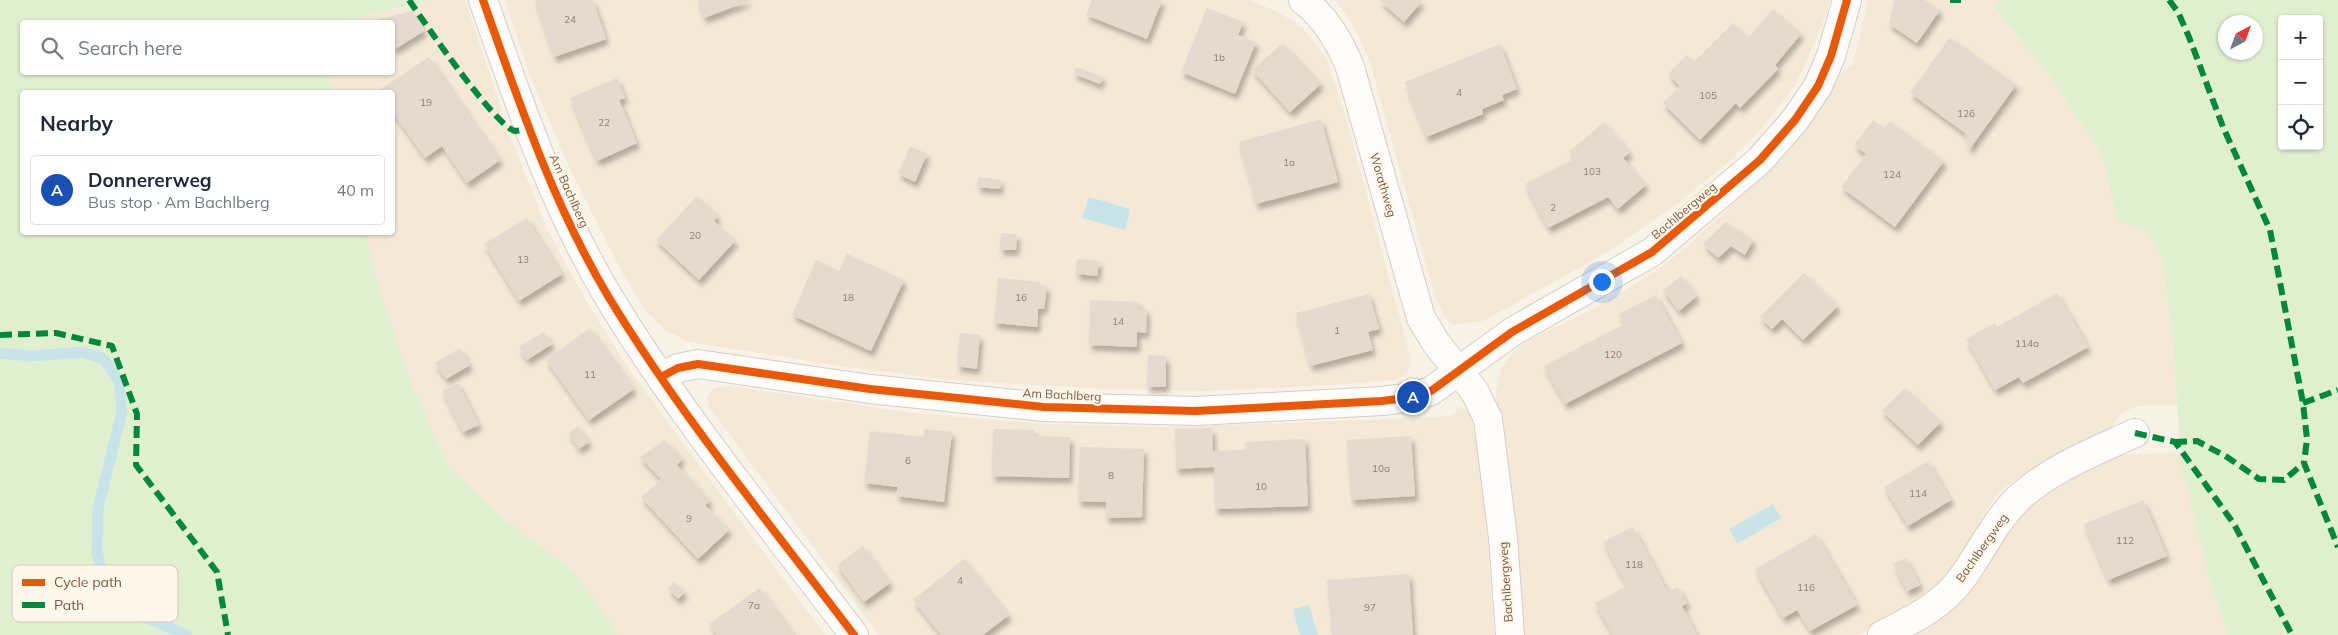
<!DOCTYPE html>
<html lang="en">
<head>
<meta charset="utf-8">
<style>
	:root { --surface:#fff; --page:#f2f2f3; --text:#1f2937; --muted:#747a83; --line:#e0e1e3; --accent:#a48f7e }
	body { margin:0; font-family:Mulish,sans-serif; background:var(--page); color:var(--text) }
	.controls { position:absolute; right:15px; top:15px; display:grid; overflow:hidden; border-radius:5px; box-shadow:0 1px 4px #0004 }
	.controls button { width:45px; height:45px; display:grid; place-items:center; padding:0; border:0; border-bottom:1px solid var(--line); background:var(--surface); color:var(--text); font:25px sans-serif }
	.compass { position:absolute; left:2218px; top:15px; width:45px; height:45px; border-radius:50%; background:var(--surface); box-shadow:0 1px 4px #0004; rotate:41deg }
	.you { position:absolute; left:1601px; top:281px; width:18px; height:18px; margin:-12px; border:4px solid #fff; border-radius:50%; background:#1a73e8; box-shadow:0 0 0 8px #1a73e833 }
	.badge { display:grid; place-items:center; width:32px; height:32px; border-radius:50%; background:var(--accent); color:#fff; font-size:16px; font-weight:700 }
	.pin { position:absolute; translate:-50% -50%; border:2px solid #fff; box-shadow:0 1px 5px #0006 }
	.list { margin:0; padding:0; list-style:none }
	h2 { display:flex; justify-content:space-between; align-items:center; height:65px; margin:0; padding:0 20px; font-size:21px }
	h2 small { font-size:16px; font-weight:400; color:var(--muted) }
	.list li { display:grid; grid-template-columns:32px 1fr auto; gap:15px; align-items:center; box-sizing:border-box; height:70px; margin:0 10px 10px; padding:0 10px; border:1px solid var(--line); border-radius:5px }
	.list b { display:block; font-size:19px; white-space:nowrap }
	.list p { margin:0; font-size:16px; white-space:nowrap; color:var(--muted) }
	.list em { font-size:16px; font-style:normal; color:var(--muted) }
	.icon { flex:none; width:28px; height:28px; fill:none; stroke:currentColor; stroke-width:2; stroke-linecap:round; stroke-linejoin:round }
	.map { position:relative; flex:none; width:2338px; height:635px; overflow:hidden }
	.search { position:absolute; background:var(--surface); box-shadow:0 1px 4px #0004; left:20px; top:20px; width:375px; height:55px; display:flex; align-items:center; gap:12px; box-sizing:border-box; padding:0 18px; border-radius:5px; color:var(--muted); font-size:19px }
	.panel { position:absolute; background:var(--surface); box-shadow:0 1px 4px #0004; left:20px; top:90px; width:375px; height:145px; border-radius:5px }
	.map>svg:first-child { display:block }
</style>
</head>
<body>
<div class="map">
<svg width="2338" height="635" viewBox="0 0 2338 635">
	<defs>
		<filter id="shadow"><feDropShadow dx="3" dy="5.5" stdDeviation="2.5" flood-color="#0004"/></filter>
	</defs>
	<rect width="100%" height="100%" fill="#f8f2e7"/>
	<g fill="#f4e8d7">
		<path d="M430,0h35l47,141 36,90 42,77 40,62 57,79 138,186h-207l-43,-63 -72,-54 -55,-52 -38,-87 -36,-108 -8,-38 26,-1v-140h-60l-6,-19 66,-1v-50h-53z"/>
		<path d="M505,0h743l30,12 25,16 24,32 19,58 65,243 -4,13 -11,6 -65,5 -126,6 -100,-2 -154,-9 -111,-14 -150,-24 -25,-12 -18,-18 -24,-38 -54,-107 -39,-92z"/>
		<path d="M1336,0h494l-8,25 -26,59 -34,44 -30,31 -56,46 -70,48 -123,68 -29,4 -9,-8 -10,-21 -65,-234 -14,-32z"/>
		<path d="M1868,0h133l-6,10 55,67 52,78 15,66 30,11 15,24 11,87 4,62 -39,1 -16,6 -9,14 -19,13 -64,31 -30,21 -17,24 -18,38 -16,25 -44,32 -47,25h-335l-24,-206 -3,-39 6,-22 13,-18 15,-10 63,-31 57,-34 32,-24 78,-72 24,-26 38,-47 16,-32 15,-9z"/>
		<path d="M729,386l183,27 135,11 118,3 125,-4 149,-6 15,-2 3,-6 7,-1 8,8 12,76 10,143h-615l-169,-227 -3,-12 7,-8z"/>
		<path d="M2180,453l30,130 19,52h-323l134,-141 42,-24 35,-15z"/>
	</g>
	<g fill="#e1efd1" fill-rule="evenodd">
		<path d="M0,0h430l-91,22h-317v50l304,1 6,19h-310v140l344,1 8,38 36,108 38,87 55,52 72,54 43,63h-618z"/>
		<path d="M2001,0h337v635h-109l-19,-52 -29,-120 -8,-120 -11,-87 -15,-24 -30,-11 -15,-66 -52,-78 -55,-68zM2282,19h37v127h-37zM2256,22v30h-30v-30z"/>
	</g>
	<g fill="#c8e4e8">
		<path d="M1089,197l41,12 -5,21 -43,-12z"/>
		<path d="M1773,504l8,14 -44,26 -8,-15z"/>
		<path d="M1309,605l9,30h-18l-7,-26z"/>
	</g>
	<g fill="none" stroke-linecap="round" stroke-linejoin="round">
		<path stroke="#c8e4e8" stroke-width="11" d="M0,353l31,3 52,-4 21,7 15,22 3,30 -24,98 -1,43 8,34 22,25 31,11 28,13"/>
	</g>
	<g fill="#e4dacf" filter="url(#shadow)">
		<path d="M535,0h58l13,39 -52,18z"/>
		<path d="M697,0h54l-47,18z"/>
		<path d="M1092,0h70l-15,39 -61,-24z"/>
		<path d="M1379,0h44l-19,22z"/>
		<path d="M1894,0h31l15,10 -23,33 -28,-19z"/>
		<path d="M1207,8l36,14 -5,13 18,7 -21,52 -54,-22z"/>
		<path d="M1773,9l28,25 -26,31 3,4 -38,39 -4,-5 -36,37 -37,-37 17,-17 -12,-12 19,-19 7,7 39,-39 15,15z"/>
		<path d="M412,11l12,20 -29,18 -3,-3v-24h-15l-1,-2z"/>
		<path d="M1950,37l66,48 -47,65 -4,-17 -55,-40z"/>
		<path d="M1283,43l38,41 -31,28 -38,-42z"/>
		<path d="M1500,44l17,45 -15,6 2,5 -22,9 1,5 -57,23 -21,-55z"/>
		<path d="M429,57l71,103 -33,23 -25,-37 -17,12 -33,-47v-19l-14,-1z"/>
		<path d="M1076,67l27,10 -3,7 -26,-10z"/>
		<path d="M617,78l8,20 -6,2 18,43 -40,18 -27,-63z"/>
		<path d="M1321,119l17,63 -82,22 -17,-62z"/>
		<path d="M1873,120l11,8 6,-7 54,40 -49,66 -54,-40 25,-33 -12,-9z"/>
		<path d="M1604,122l26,30 -7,6 23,27 -28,24 -10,-12 -60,31 -23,-44 49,-25 -5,-7z"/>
		<path d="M910,146l17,8 -12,28 -17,-8z"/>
		<path d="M978,177l23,3 -1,9 -23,-2z"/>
		<path d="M697,196l21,20 -4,5 21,20 -36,39 -43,-40z"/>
		<path d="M527,218l35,56 -43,27 -35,-57z"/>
		<path d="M1726,222l27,18 -8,15 -14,-9 -13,12 -15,-14z"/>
		<path d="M1001,233l16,1 -1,16h-16z"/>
		<path d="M847,254l57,26 -33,71 -79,-36 24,-55 23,11z"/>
		<path d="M1077,259l22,2 -2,15 -21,-2z"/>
		<path d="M1804,273l34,33 -35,34 -21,-21 -10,10 -12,-12z"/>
		<path d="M1681,276l16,20 -18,15 -16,-21z"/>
		<path d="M998,278l42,4v3l7,1 -3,23h-6l-1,18 -43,-4z"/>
		<path d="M2057,293l31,54 -65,36 -4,-6 -24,13 -29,-51 29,-16 2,4z"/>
		<path d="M1369,294l10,35 -11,3 5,18 -63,16 -14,-53z"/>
		<path d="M1656,295l26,48 -117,61 -21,-38 80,-42 -5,-10z"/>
		<path d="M1090,300l49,2 -1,7h9l-1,24 -9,-1v15l-48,-2z"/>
		<path d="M590,328l44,61 -45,31 -43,-60z"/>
		<path d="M544,332l8,12 -25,16 -8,-13z"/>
		<path d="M960,333l20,2 -3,34 -20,-3z"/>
		<path d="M460,348l10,17 -24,14 -11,-16z"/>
		<path d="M1148,355l18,1v31h-19z"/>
		<path d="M458,383l21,42 -16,7 -21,-41z"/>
		<path d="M1905,388l36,34 -23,23 -36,-34z"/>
		<path d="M578,426l11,16 -10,7 -11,-16z"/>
		<path d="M1212,428l1,23 33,-1 -1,-8 60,-3 3,67 -93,3 -1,-42 -38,2 -1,-40z"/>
		<path d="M925,429l27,3 -8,70 -48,-6 2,-9 -34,-4 6,-52 54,6z"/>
		<path d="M993,429l41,1v6l36,1 -1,41 -77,-2z"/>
		<path d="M1411,436l4,60 -64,4 -4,-60z"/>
		<path d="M665,440l17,19 -5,6 33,36 -5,4 24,25 -31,29 -57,-62 20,-18 -21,-22z"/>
		<path d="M1080,447l64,2 -2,68 -36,1v-16l-28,-1z"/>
		<path d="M1928,461l23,39 -43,26 -24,-39z"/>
		<path d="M2143,500l24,56 -59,24 -24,-56z"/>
		<path d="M1633,527l35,65 10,-5 9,16 -5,3 15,29h-84l-18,-32 32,-17 -24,-44z"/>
		<path d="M1816,534l41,71 -47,26 -13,-21 -14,8 -28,-49z"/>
		<path d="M863,546l27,37 -26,19 -27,-37z"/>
		<path d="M1906,558l14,27 -13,6 -14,-27z"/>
		<path d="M964,559l45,56 -26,20h-42l-28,-35z"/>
		<path d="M1409,574l4,61h-81l-5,-55z"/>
		<path d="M674,582l11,10 -7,7 -10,-10z"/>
		<path d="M760,588l34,47h-77l-8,-11z"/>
	</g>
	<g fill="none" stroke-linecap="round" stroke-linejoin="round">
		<defs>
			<g id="minor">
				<path d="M483,0c35,100 70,204 125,296 72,119 162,228 246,339"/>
				<path d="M1303,0c23,18 36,41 47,67l71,251 15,25 39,49 13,27 15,119 7,97"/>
				<path d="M661,377l17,-9 20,-4 172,25 174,18 151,4 187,-10 31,-4 18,-6 81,-59 140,-80 108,-92 35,-40 23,-34 13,-30 16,-56"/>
				<path d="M1882,635c30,-15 60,-29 80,-57 20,-27 34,-60 60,-83 32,-28 74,-44 113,-62"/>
			</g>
		</defs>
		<use href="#minor" stroke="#d6cec5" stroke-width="30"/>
		<use href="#minor" stroke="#fefdfb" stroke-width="28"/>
		<g stroke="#00873e" stroke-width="6" stroke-dasharray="12 6" stroke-linecap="butt">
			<path d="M409,0c15,22 86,126 106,131 4,0 11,-2 15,-2"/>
			<path d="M1950,0h11"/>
			<path d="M2169,0l9,12 11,25 34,90 47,103 33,173 4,36 -3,24 34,84"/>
			<path d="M0,335l56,-2 56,13 25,68 -1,51 81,107 11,63"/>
			<path d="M2303,403l35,-13"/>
			<path d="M2135,433l40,9 59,82 58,111"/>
			<path d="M2175,442l22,-1 30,16 32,22 25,1 20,-17"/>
		</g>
		<defs>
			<g id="cycleway">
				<path d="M483,0c35,100 70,204 125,296 72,119 162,228 246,339"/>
				<path d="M661,377l17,-9 20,-4 172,25 174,18 151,4 187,-10 31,-4 18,-6 81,-59 140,-80 108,-92 35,-40 23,-34 13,-30 16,-56"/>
			</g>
		</defs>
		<use href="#cycleway" stroke="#fff7e9" stroke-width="11"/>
		<use href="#cycleway" stroke="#e8590c" stroke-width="8"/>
	</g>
	<g text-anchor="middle" stroke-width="4.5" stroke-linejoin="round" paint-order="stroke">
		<g font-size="10" fill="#947c6a">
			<text x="570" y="23">24</text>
			<text x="1219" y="61">1b</text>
			<text x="1459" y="96">4</text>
			<text x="1708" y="99">105</text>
			<text x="426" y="106">19</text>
			<text x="1966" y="117">126</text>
			<text x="604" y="126">22</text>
			<text x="1289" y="166">1a</text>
			<text x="1592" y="175">103</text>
			<text x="1892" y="178">124</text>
			<text x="1553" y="211">2</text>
			<text x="695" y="239">20</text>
			<text x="523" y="263">13</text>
			<text x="848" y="301">18</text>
			<text x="1021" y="301">16</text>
			<text x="1118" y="325">14</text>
			<text x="1337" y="334">1</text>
			<text x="2027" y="347">114a</text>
			<text x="1613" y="358">120</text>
			<text x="590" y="378">11</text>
			<text x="908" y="464">6</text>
			<text x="1381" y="472">10a</text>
			<text x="1111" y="479">8</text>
			<text x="1261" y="490">10</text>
			<text x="1918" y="497">114</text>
			<text x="689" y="522">9</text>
			<text x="2125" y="544">112</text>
			<text x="1634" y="568">118</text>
			<text x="960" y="584">4</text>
			<text x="1806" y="591">116</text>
			<text x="754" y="609">7a</text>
			<text x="1370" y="611">97</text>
		</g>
		<g font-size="12" fill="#775a46" stroke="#fff7e9">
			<text transform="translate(1383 185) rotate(74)" y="4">Worathweg</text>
			<text transform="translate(569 191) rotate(66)" y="4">Am Bachlberg</text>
			<text transform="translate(1684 211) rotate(-40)" y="4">Bachlbergweg</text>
			<text transform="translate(1062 395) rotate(3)" y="4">Am Bachlberg</text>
			<text transform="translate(1982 548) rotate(-55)" y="4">Bachlbergweg</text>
			<text transform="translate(1506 582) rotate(-94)" y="4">Bachlbergweg</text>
		</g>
	</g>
	<rect x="12" y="565" width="166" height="57" rx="8" fill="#fff7e9" stroke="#d6c8b8" stroke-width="1"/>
	<rect x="22" y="579" width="23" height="7" fill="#e8590c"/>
	<rect x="22" y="602" width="23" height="6" fill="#00873e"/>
	<g font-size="14" fill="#775a46">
		<text x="54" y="587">Cycle path</text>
		<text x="54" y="610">Path</text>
	</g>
</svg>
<div class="controls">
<button>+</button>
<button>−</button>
<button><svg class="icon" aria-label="locate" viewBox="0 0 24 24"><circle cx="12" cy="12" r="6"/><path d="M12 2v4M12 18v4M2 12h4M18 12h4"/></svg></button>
</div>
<svg class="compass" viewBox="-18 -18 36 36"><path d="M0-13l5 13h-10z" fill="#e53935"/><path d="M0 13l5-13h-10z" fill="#747a83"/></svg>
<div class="you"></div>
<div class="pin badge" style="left:1413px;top:397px;background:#1a4fb4">A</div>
<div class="search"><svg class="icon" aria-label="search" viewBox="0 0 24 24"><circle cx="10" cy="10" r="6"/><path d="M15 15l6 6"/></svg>Search here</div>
<section class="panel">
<h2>Nearby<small></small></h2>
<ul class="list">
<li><span class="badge" style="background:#1a4fb4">A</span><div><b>Donnererweg</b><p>Bus stop · Am Bachlberg</p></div><em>40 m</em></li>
</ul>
</section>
</div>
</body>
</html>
